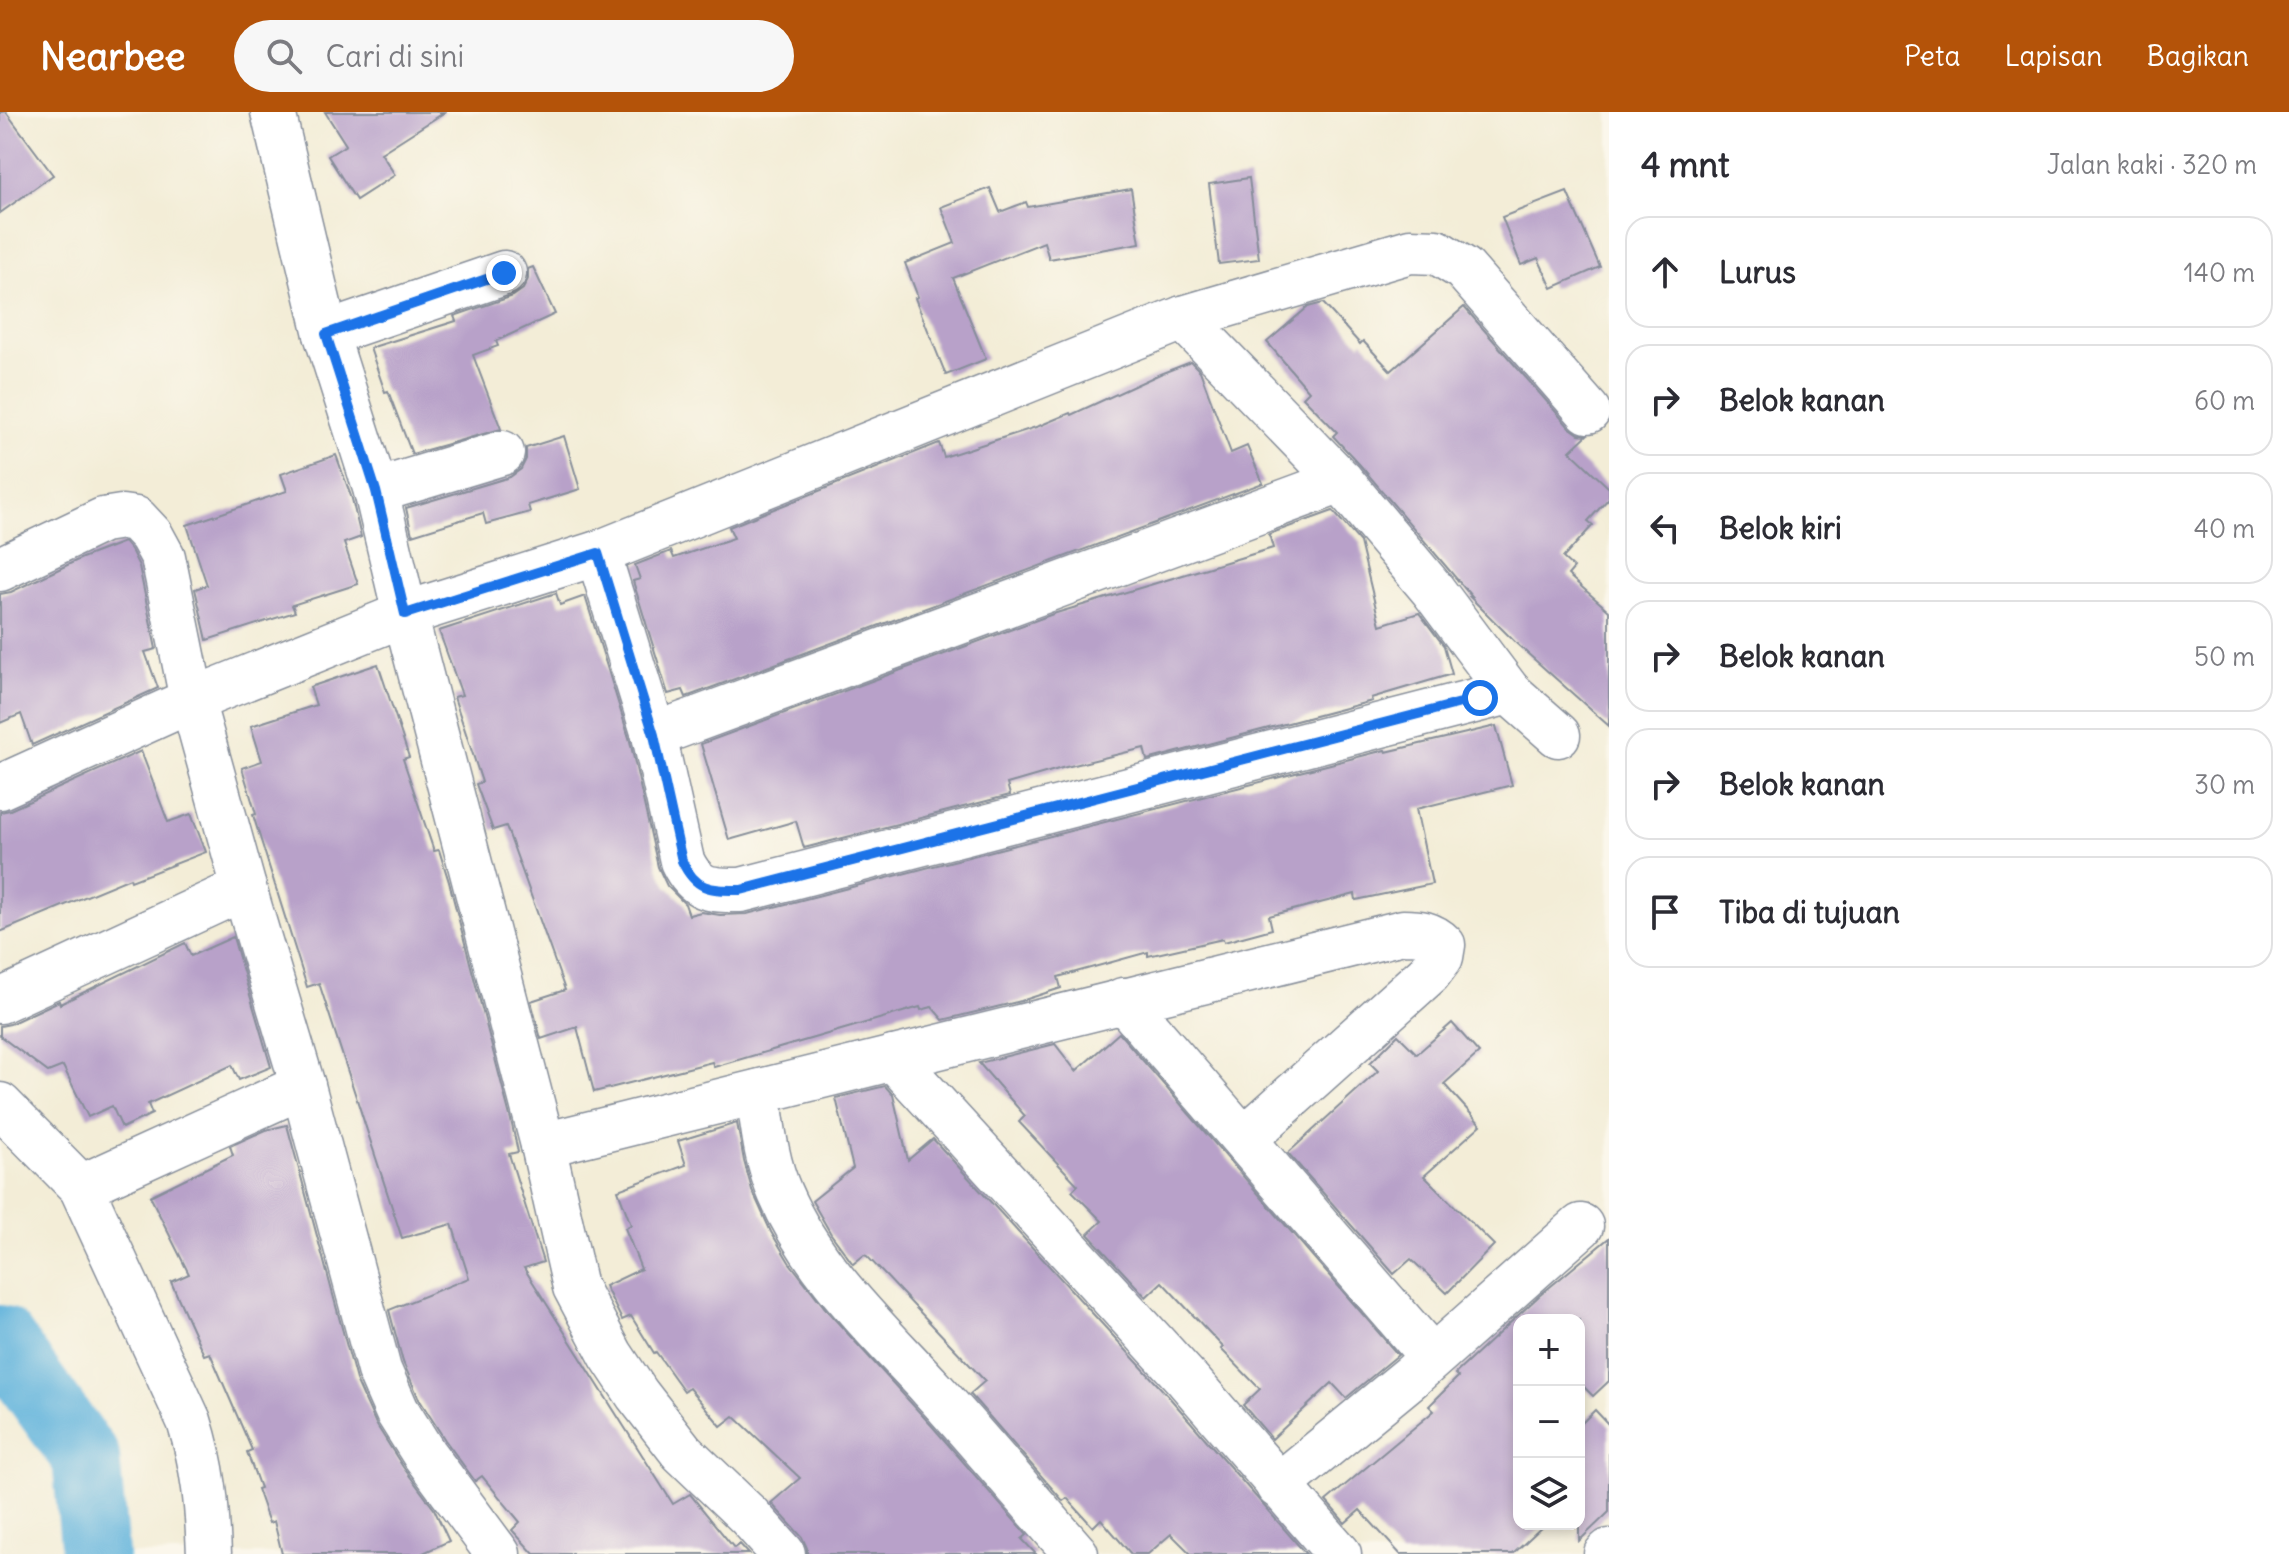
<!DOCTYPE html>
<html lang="id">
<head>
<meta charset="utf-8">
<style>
	:root { --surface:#fff; --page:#f7f7f7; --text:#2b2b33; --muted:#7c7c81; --line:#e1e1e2; --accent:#b45309 }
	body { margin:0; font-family:Delius,sans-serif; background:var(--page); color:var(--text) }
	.controls { position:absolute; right:24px; bottom:24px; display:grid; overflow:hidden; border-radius:16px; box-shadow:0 4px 12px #0003 }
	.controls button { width:72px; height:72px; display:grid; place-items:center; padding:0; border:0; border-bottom:2px solid var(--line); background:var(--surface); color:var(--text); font:40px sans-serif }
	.stop { position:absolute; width:24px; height:24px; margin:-18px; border:6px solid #1a73e8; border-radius:50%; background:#fff }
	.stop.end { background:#1a73e8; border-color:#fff; box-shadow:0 2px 8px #0008 }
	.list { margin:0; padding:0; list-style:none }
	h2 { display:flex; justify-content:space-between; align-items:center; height:104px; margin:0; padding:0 32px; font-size:34px }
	h2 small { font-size:26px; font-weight:400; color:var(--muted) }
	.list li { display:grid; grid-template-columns:52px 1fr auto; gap:24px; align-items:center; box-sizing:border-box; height:112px; margin:0 16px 16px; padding:0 16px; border:2px solid var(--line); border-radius:24px }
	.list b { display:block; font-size:30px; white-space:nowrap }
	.list em { font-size:26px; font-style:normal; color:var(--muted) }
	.icon { flex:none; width:44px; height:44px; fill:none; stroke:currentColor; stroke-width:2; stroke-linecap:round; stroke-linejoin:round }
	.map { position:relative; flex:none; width:1609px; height:1442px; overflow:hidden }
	header { display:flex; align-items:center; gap:48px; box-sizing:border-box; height:112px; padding:0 40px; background:var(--accent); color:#fff }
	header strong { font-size:38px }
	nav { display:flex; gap:44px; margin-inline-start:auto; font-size:28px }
	.search { width:560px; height:72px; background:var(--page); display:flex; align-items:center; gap:20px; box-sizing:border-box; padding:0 28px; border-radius:44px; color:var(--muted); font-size:30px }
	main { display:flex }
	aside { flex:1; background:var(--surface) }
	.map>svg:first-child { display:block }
</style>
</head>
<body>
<header>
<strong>Nearbee</strong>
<div class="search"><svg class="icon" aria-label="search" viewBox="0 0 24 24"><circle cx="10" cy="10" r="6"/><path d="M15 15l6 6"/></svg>Cari di sini</div>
<nav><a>Peta</a><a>Lapisan</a><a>Bagikan</a></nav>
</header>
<main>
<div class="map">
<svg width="1609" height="1442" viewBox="0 0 1609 1442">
	<rect width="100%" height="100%" fill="#fbf7ec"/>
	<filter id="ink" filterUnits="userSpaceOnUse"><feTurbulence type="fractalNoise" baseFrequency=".0125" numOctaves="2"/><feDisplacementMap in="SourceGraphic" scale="16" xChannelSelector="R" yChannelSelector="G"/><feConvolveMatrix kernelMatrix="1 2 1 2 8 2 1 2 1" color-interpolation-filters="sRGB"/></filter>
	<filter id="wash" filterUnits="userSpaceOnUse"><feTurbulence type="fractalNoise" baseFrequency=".006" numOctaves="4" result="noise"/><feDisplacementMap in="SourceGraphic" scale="32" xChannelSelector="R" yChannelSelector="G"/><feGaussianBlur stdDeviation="1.8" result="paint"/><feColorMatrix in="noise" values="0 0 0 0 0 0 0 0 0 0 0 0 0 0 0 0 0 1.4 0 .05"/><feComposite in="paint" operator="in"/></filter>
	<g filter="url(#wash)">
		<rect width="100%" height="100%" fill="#f3edd7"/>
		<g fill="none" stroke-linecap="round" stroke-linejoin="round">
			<path stroke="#61b3dc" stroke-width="68" d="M0,1227l86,119 9,96"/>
		</g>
		<g id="blocks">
			<g fill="#b8a1c9">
				<path d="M0,0h6l47,63 -53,38z"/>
				<path d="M325,0h120l-64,41 14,22 -39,25 -28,-44 18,-11z"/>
				<path d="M1249,66l10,81 -40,5 -10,-80z"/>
				<path d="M990,76l10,24 26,-10 2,5 103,-18 9,54 -91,16 -5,-17 -91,36 33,81 -40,16 -31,-77 3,-1 -13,-34 50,-20 -14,-36z"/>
				<path d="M1567,80l33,75 -48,21 -14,-30 -17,7 -19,-48z"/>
				<path d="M533,155l22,47 -59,27 2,5 -25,9 28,74 -89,25 -24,-63 -3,1 -15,-44 86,-27 -2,-5 59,-20 10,-7 5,-10v-10z"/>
				<path d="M1323,191l37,41 3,-3 28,30 73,-64 105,120 10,7 8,1 -17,16 39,37v10l-21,23 5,4 -30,33 11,10 -6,7 41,36v115l-92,-82 -47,-47h2l-112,-132 -27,-29 4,-4 -34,-35 6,-6 -42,-49 41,-35z"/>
				<path d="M1191,250l9,9 31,82 16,-7 16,37 -577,214 -3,-7 -15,4 -35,-113 7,-2 -5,-14 36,-14 3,7 60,-20 -5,-11 210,-84 5,14 95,-31 31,-13 1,2 89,-41z"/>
				<path d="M564,324l16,53 -52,16 2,7 -44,12 -3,-11 -71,22 -6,-27 104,-31 11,-8 5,-10v-11z"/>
				<path d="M336,343l16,44 9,38 -17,6 14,41 -66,21 3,7 -88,28 -12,-51 12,-4 -20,-60 100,-34 -6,-17z"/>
				<path d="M1333,399l27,31 20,83 39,-12 25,33 8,28 -81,24 1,3 -225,59 -3,-12 -82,20 -55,16 3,11 -206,53 -8,-27 -67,19 -28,-96 352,-130 220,-66 -4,-14z"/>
				<path d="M124,430l7,8 8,16 17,83 -11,3 13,36 -126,57 -11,-31 -21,9v-129l11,-2 71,-34z"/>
				<path d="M556,481l4,12 25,-9 45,145 28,126 9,19 18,18 4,11 12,-3 19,3 27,-1 638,-164 1,2 110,-26 16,59 -96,24 16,75 -76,16 -1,-6 -86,22 3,13 -48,13 -1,-3 -75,17v-4l-90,25 3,11 -40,13 -78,19 -11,-13 -11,3 -1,-3 -206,60 -2,-5 -118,30 -17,-65 -36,12 -10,-38 34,-11 -59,-164 -13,4 -17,-46 6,-2 -28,-85 8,-2 -23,-64z"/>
				<path d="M378,552l31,93 -6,2 31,92 5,-1 10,32 62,238 7,32 -9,2 34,108 -19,6 149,236 17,-10 44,54 6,-4 9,10h-215l-22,-24 8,-8 -38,-46 -7,5 -30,-41 -26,-41 -16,-37 -14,-52 80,-32 -17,-54 -50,14 -83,-255 -12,4 -54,-172 3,-1 -14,-46 20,-7 -11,-35 65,-21 -6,-18z"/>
				<path d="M141,639l27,71 23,-8 15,38 -75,29 -1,-3 -130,54v-120l10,-2z"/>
				<path d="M233,825l38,130 -32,13 -7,-15 -84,39 4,10 -30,14 -10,-22 -24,11 -25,-51 -15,6 -48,-36v-10l10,-2 49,-23 1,3 125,-61 6,13z"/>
				<path d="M1452,911l27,30 -35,31 37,41 -57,51 70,69 -47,48 -36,-34 -17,15 -106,-121 90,-82 -8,-8 28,-28 19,19z"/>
				<path d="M1119,921l279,322 -52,43 -14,-15 -60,56 -29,-34 17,-16 -39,-40 2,-2 -61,-65 -16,15 -58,-63 14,-13 -30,-30 6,-6 -59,-63 6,-6 -46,-53 76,-19 21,27z"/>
				<path d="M885,974l8,9 15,65 25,-21 235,257 138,158h-115l-20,-20 -23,20h-17l-30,-35 -8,8 -26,-29 -4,3 -93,-107 15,-13 -118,-125 -3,-1 -11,9 -22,-30 -19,-33 41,-33 -17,-70z"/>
				<path d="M737,1011l7,38 8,29 19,42 18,30 40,51 103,113 95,109 -5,4 14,15h-229v-6l-5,-11 -31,-34 29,-25 -66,-62 -13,10 -32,-38 -5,3 -28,-39 -2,1 -23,-37 -9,4 -17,-34 36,-17 -16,-41 6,-3 -13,-35 68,-25 -8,-24z"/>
				<path d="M287,1013l69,255 20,44 27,43 31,42 15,32 -28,13h-139l-8,-33 -5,2 -12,-34 3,-1 -13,-36 5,-2 -42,-97 -6,2 -33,-73 18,-8 -39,-78 83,-41 -3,-9 36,-16z"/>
				<path d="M1609,1126v143l-16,15 -14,-14v-62h-60v204h26l-32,30h-113l-40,-44 -15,13 -19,-22 108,-90 -5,-5 29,-29 -3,-3 84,-78z"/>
				<path d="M1595,1298l14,15v87l-30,29v-115z"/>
			</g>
		</g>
	</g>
	<g filter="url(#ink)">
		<use href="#blocks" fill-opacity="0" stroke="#878e9a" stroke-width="2"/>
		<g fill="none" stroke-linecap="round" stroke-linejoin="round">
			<defs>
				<g id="minor">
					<path d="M273,0l53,222 50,157 29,123 193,-61 585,-235 227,-67 27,1 27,17 124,142"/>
					<path d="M326,222l178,-61"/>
					<path d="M376,379l126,-38"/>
					<path d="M598,441l56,182 28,126c14,30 29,29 59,29l768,-198 -77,-103 -91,-108 -158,-163"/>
					<path d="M0,457l103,-49 19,-3 14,2 15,16 12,22 29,143 52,188 59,198 76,284 18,41 27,43 74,100"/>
					<path d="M1509,580l49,43"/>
					<path d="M654,623l687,-254"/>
					<path d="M0,675l192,-87 213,-86 138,531 32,142 36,68 26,39 45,58 67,64 34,38"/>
					<path d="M1123,888l309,357"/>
					<path d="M0,889l244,-113"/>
					<path d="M893,946l294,321 152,175"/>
					<path d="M758,980c5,35 8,69 22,101 33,77 96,135 152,196 49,54 96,110 144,165"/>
					<path d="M0,993l81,82 108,234c15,47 18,84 20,133"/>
					<path d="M543,1033l860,-213c16,0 28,1 40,13l-2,12 -12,16 -185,166"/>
					<path d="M81,1075l222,-101"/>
					<path d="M1278,1374l134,-110 169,-150"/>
					<path d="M1606,1442l3,-3"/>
				</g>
			</defs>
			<use href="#minor" stroke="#878e9a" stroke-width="47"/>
			<use href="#minor" stroke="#fff" stroke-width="44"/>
		</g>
	</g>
	<g fill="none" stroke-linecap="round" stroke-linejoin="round" filter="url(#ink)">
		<path stroke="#1a73e8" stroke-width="10" d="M504,161l-178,61 50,157 29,123 193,-61 56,182 28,126c14,30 29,29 59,29l739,-192"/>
	</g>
</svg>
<div class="controls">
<button>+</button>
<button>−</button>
<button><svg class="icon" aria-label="layers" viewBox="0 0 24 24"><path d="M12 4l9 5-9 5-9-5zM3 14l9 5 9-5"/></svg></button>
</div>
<div class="stop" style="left:1480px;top:586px"></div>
<div class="stop end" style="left:504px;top:161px"></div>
</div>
<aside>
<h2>4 mnt<small>Jalan kaki · 320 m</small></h2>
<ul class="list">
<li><svg class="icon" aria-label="ahead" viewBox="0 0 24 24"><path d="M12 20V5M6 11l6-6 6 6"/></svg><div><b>Lurus</b></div><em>140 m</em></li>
<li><svg class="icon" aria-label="right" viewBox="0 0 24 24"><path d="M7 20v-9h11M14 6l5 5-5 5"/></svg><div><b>Belok kanan</b></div><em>60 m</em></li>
<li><svg class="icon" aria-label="left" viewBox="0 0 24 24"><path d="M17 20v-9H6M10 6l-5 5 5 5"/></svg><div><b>Belok kiri</b></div><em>40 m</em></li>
<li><svg class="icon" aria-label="right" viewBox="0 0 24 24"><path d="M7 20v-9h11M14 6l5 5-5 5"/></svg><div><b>Belok kanan</b></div><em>50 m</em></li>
<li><svg class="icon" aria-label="right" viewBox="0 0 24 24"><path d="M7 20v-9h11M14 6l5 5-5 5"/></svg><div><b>Belok kanan</b></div><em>30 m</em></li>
<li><svg class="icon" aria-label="arrive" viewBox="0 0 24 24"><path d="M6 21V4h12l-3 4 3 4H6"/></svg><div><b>Tiba di tujuan</b></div></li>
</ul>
</aside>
</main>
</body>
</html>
